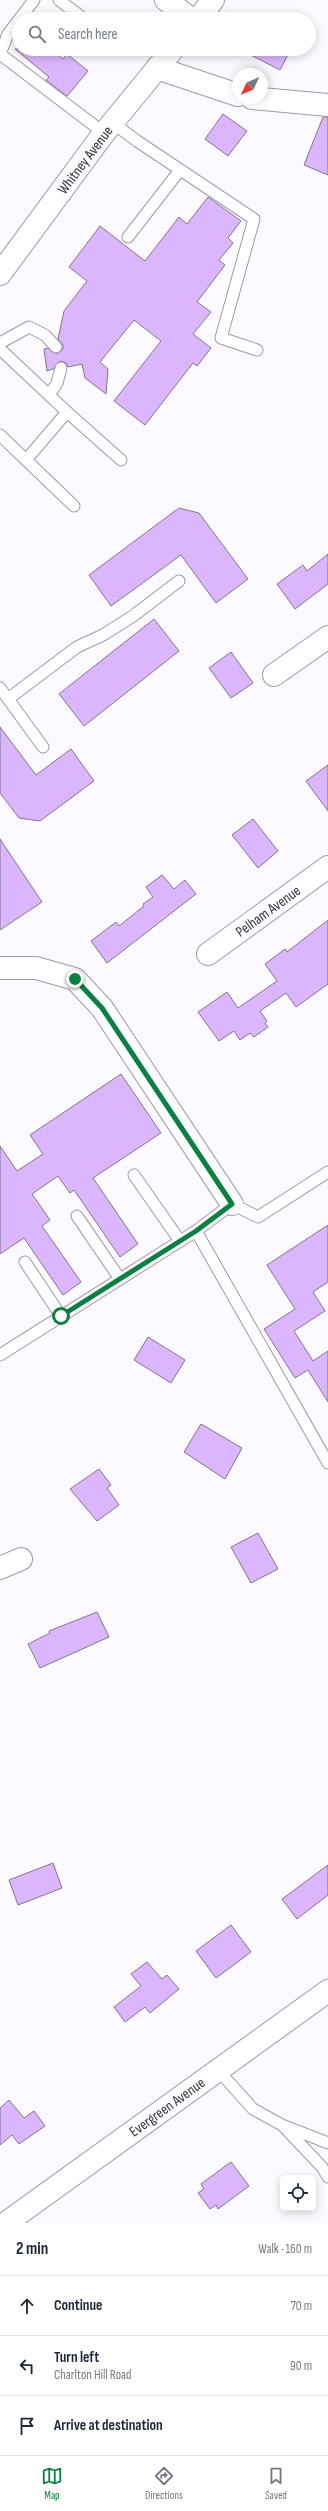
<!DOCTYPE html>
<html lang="en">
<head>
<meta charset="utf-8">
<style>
	:root { --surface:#fff; --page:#f2f2f3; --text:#1f2937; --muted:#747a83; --line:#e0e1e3; --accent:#0b8043 }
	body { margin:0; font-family:"Sofia Sans Condensed",sans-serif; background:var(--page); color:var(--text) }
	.controls { position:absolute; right:12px; bottom:12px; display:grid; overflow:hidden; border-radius:6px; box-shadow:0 2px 10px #0003 }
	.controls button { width:36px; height:36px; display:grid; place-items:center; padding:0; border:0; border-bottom:1px solid var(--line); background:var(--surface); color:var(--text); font:20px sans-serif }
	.compass { position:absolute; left:232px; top:68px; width:36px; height:36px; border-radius:50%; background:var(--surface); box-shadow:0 2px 10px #0003; rotate:226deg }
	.stop { position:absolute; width:12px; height:12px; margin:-9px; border:3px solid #0b8043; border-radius:50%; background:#fff }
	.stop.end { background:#0b8043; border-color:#fff; box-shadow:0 1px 4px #0008 }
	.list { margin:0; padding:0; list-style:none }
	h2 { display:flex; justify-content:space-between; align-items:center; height:52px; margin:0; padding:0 16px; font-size:17px }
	h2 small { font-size:13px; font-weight:400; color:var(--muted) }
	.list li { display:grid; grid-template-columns:26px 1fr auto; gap:12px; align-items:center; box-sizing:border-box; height:60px; padding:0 16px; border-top:1px solid var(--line) }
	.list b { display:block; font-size:15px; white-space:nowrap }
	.list p { margin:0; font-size:13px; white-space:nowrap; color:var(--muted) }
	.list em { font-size:13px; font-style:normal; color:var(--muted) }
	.icon { flex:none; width:22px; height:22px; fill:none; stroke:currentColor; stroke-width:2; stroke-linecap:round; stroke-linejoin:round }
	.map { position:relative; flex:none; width:328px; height:2223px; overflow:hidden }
	.search { position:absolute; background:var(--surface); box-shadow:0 2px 10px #0003; left:12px; right:12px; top:12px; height:44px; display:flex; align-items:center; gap:10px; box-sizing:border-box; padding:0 14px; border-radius:22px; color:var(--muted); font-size:15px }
	.sheet { height:232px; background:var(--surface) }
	nav { display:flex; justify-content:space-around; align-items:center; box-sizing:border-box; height:56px; border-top:1px solid var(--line); background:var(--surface); font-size:11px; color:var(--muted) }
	nav a { display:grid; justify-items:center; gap:2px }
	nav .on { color:var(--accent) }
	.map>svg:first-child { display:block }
</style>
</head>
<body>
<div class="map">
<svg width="328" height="2223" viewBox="0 0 328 2223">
	<rect width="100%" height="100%" fill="#fcfafe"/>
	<g fill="#dbb6fd" stroke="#807789">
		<path d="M15,49h37l11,10 4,-5 21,17 -21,25 -21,-16 3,-3z"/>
		<path d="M239,49h52l-11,21z"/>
		<path d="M223,114l24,17 -19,25 -23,-17z"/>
		<path d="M323,117h5v58l-24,-10z"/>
		<path d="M208,197l33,24 -13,17 5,5 -14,17 6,5 -28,37 14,10 -18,22 18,14 -14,18 -4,-3 -48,62 -31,-24 47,-60 -27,-21 -34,42 8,7 -2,25 -21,-16 -3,-14 -14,3 -2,-4 -6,-2 -7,8 -6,2 -3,-22 4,-1 9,6 6,-5v-4l-5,-6 6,-28 23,-30 -18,-14 31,-41 45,35 34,-44 8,7z"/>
		<path d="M179,508l20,5 49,66 -32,24 -35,-48 -70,51 -22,-31z"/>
		<path d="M328,554v30l-33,25 -18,-25 26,-19 4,6z"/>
		<path d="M154,619l25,32 -95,75 -25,-32z"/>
		<path d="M231,652l22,31 -22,15 -22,-30z"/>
		<path d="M0,727l36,48 35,-26 23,32 -54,40 -21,-3 -19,-25z"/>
		<path d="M328,765v46l-22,-30z"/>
		<path d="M253,819l25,32 -20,17 -26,-33z"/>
		<path d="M0,839l42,63 -42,28z"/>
		<path d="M162,875l12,14 11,-9 11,14 -89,69 -16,-22 25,-19 3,4 25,-20 -1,-2 10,-7 -7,-10z"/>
		<path d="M328,920v64l-32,23 -10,-14 -26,18 7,10 -2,2 3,4 -14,10 -4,-4 -10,7 -6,-9 -15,10 -21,-29 29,-20 11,16 39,-27 -12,-17 20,-15 2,3z"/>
		<path d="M121,1074l40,59 -68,45 45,66 -18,13 -46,-67 -4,3 -12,-17 -26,18 18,26 -8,6 39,56 -18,13 -39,-57 -24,16v-108l17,25 26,-17 -13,-19z"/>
		<path d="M328,1225v57l-15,10 12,19 -31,20 19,30 15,-10v51l-20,-32 -13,8 -31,-49 31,-20 -28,-44z"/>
		<path d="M148,1337l37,23 -14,23 -37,-23z"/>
		<path d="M201,1424l41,24 -17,31 -41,-27z"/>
		<path d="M99,1469l12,16 -4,3 12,17 -22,16 -27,-32z"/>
		<path d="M258,1533l20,36 -27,14 -20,-36z"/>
		<path d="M97,1612l12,25 -69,31 -12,-24 22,-11 -1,-2z"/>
		<path d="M53,1863l9,25 -44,17 -9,-25z"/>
		<path d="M328,1865v30l-31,24 -15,-20z"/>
		<path d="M231,1925l20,27 -35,26 -20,-27z"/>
		<path d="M147,1962l15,17 5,-4 12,14 -29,24 -5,-6 -20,15 -11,-15 27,-21 -10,-12z"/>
		<path d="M9,2100l15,18 10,-7 11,15 -26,18 -7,-9 -12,10v-37z"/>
		<path d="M231,2162l18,24 -31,23 -2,-4 -6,4 -12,-16 6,-4 -3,-5z"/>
	</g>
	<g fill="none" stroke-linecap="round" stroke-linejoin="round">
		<defs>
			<g id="service">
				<path d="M59,0l25,19"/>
				<path d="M0,54l104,79"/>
				<path d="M0,54l8,-20 26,-34"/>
				<path d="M113,123l24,18 117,78 -33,119 36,12"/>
				<path d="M128,237l52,-67"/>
				<path d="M0,343l29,-16 16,8 11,12"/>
				<path d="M0,349l67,63 -41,48 -26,-25"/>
				<path d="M49,395l8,-12 4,-15"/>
				<path d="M67,412l54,48"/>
				<path d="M26,460l48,46"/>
				<path d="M0,688l43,59"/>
				<path d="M8,699l69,-52 26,-12 30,-19 46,-35"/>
				<path d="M134,1175l46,66"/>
				<path d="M77,1216l43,63"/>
				<path d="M196,1231l132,232"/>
				<path d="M25,1262l36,54"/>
				<path d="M0,1355l196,-124 36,-27 26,13 70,-45"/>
				<path d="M218,2070l35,39 29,16 46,18"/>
				<path d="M284,2127l38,40 6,10"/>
			</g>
			<g id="minor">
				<path d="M166,0l25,19"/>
				<path d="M157,68l81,27"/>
				<path d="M252,98l76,7"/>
				<path d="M274,675l54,-38"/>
				<path d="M208,954l120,-87"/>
				<path d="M0,968h36l39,11 27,29 130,196"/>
				<path d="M0,1568l21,-9"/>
				<path d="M6,2223l322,-232"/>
			</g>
			<g id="primary">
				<path d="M198,19l15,-19"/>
				<path d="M0,274l104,-141 69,-84"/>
			</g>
		</defs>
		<use href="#service" stroke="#a197aa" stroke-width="13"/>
		<use href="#minor" stroke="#a197aa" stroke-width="24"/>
		<use href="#primary" stroke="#a197aa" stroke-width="24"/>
		<use href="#service" stroke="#fff" stroke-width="11"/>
		<use href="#minor" stroke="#fff" stroke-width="22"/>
		<use href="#primary" stroke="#fff" stroke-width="22"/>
	</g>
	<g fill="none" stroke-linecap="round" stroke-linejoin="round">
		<path stroke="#0b8043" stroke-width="5" d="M61,1316l135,-85 36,-27 -130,-196 -27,-29"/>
	</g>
	<g text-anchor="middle" stroke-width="3" stroke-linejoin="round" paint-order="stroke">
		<g font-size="15" fill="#37343b" stroke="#fcfafe">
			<text transform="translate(85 160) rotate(-53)" y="5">Whitney Avenue</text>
			<text transform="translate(268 911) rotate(-36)" y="5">Pelham Avenue</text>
			<text transform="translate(167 2107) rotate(-36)" y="5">Evergreen Avenue</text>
		</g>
	</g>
</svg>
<div class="controls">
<button><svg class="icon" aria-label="locate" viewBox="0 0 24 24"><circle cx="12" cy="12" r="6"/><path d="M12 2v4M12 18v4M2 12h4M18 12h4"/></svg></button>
</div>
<svg class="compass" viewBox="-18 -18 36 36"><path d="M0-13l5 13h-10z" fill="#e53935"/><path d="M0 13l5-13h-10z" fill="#747a83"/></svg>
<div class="stop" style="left:61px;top:1316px"></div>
<div class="stop end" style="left:75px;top:979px"></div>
<div class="search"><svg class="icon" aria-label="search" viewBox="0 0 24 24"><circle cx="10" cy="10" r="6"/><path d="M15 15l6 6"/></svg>Search here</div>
</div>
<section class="sheet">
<h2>2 min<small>Walk · 160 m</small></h2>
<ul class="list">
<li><svg class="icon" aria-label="ahead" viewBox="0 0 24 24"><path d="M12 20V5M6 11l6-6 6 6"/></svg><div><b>Continue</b></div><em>70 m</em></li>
<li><svg class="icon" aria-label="left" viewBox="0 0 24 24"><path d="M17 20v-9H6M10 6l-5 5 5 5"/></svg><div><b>Turn left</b><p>Charlton Hill Road</p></div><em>90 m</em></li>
<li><svg class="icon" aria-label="arrive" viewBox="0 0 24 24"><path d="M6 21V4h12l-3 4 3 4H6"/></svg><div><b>Arrive at destination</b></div></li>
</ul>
</section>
<nav>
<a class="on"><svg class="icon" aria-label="map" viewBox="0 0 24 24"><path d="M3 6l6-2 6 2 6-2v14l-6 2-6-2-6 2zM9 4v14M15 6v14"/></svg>Map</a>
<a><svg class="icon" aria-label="directions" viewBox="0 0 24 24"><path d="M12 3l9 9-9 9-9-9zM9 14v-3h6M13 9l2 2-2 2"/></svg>Directions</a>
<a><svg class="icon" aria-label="saved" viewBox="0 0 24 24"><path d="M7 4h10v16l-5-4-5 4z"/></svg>Saved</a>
</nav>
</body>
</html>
